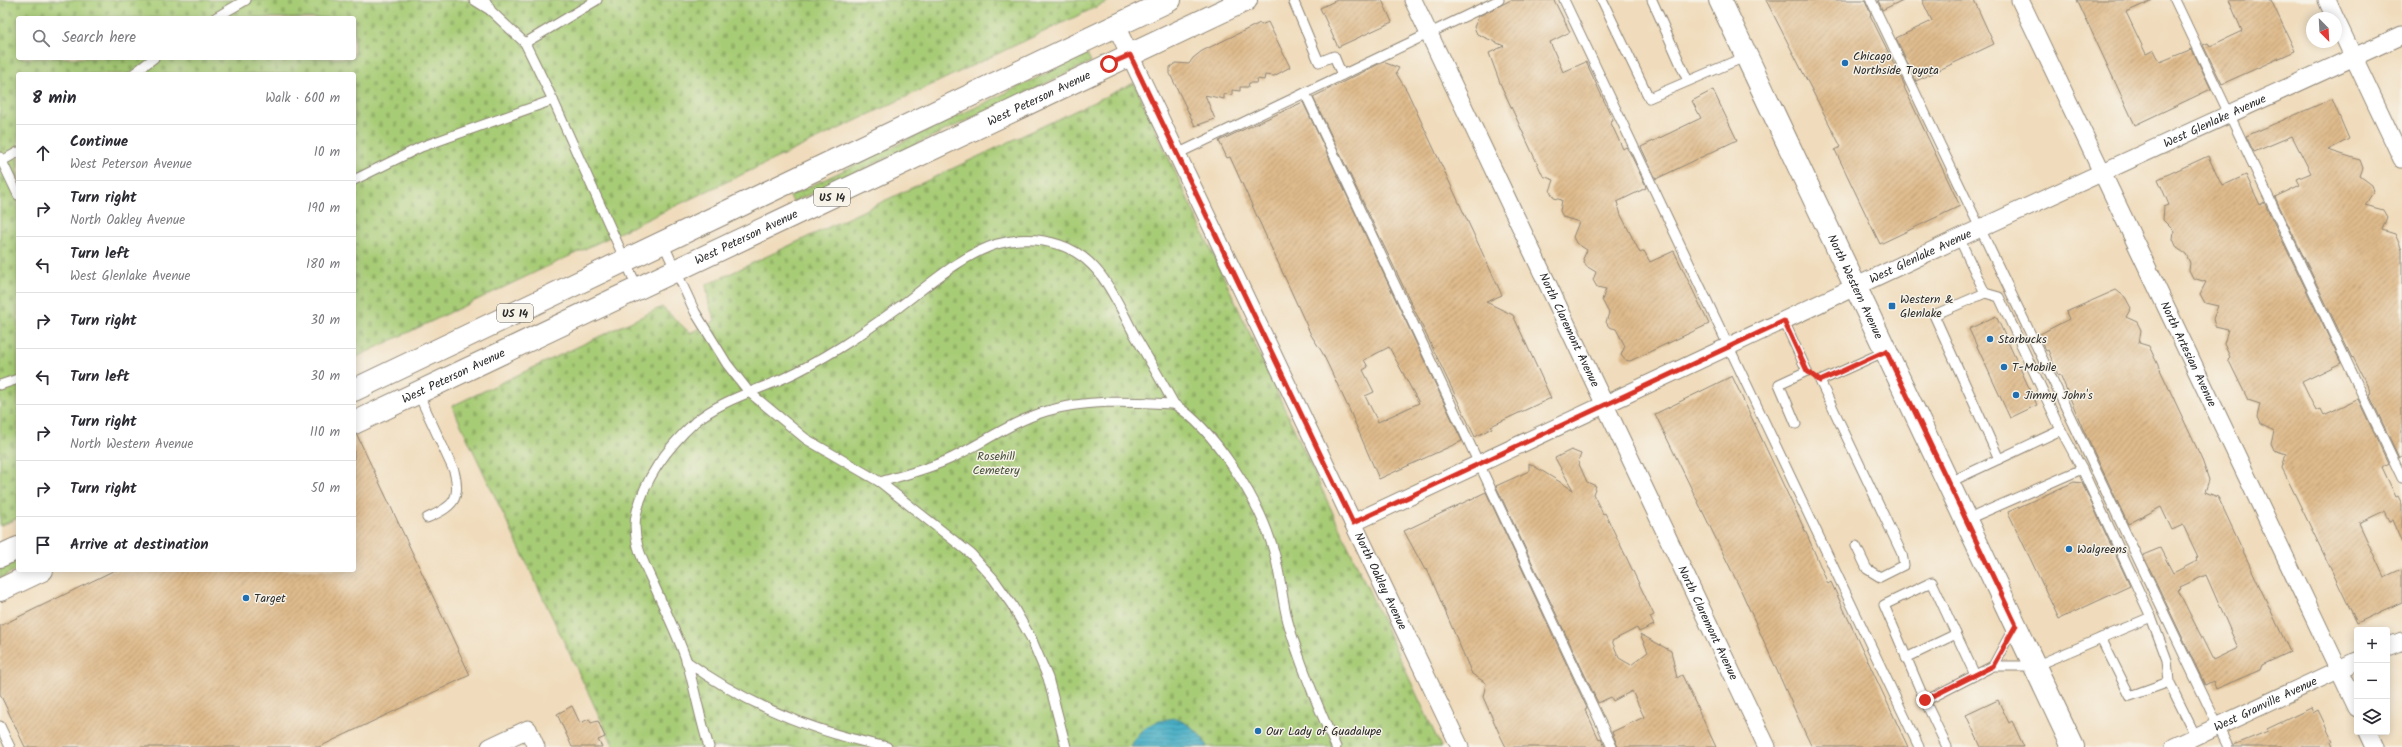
<!DOCTYPE html>
<html lang="en">
<head>
<meta charset="utf-8">
<style>
	:root { --surface:#fff; --page:#f7f7f7; --text:#2b2b33; --muted:#7c7c81; --line:#e1e1e2 }
	body { margin:0; font-family:Kalam,sans-serif; background:var(--page); color:var(--text) }
	.controls { position:absolute; right:12px; bottom:12px; display:grid; overflow:hidden; border-radius:4px; box-shadow:0 2px 10px #0003 }
	.controls button { width:36px; height:36px; display:grid; place-items:center; padding:0; border:0; border-bottom:1px solid var(--line); background:var(--surface); color:var(--text); font:20px sans-serif }
	.compass { position:absolute; left:2306px; top:12px; width:36px; height:36px; border-radius:50%; background:var(--surface); box-shadow:0 2px 10px #0003; rotate:156deg }
	.stop { position:absolute; width:12px; height:12px; margin:-9px; border:3px solid #d93025; border-radius:50%; background:#fff }
	.stop.end { background:#d93025; border-color:#fff; box-shadow:0 1px 4px #0008 }
	.list { margin:0; padding:0; list-style:none }
	h2 { display:flex; justify-content:space-between; align-items:center; height:52px; margin:0; padding:0 16px; font-size:17px }
	h2 small { font-size:13px; font-weight:400; color:var(--muted) }
	.list li { display:grid; grid-template-columns:26px 1fr auto; gap:12px; align-items:center; box-sizing:border-box; height:56px; padding:0 16px; border-top:1px solid var(--line) }
	.list b { display:block; font-size:15px; white-space:nowrap }
	.list p { margin:0; font-size:13px; white-space:nowrap; color:var(--muted) }
	.list em { font-size:13px; font-style:normal; color:var(--muted) }
	.icon { flex:none; width:22px; height:22px; fill:none; stroke:currentColor; stroke-width:2; stroke-linecap:round; stroke-linejoin:round }
	.map { position:relative; flex:none; width:2402px; height:747px; overflow:hidden }
	.search { position:absolute; background:var(--surface); box-shadow:0 2px 10px #0003; left:16px; top:16px; width:340px; height:44px; display:flex; align-items:center; gap:10px; box-sizing:border-box; padding:0 14px; border-radius:4px; color:var(--muted); font-size:15px }
	.panel { position:absolute; background:var(--surface); box-shadow:0 2px 10px #0003; left:16px; top:72px; width:340px; height:500px; border-radius:4px }
	.map>svg:first-child { display:block }
</style>
</head>
<body>
<div class="map">
<svg width="2402" height="747" viewBox="0 0 2402 747">
	<defs>
		<pattern id="cemetery-stones" width="16" height="16" patternUnits="userSpaceOnUse"><rect width="16" height="16" fill="#a7cc76"/><path d="M2 7V4a2 2 0 0 1 4 0v3zM10 15v-3a2 2 0 0 1 4 0v3z" fill="#90af66"/></pattern>
		<pattern id="garden-dots" width="8" height="8" patternUnits="userSpaceOnUse"><rect width="8" height="8" fill="#a7cc76"/><path d="M2 2h.1M6 6h.1" fill="none" stroke="#90af66" stroke-width="1.8" stroke-linecap="round"/></pattern>
		<pattern id="water-rules" width="6" height="5" patternUnits="userSpaceOnUse"><rect width="6" height="5" fill="#47afc6"/><path d="M0 2.5h6" fill="none" stroke="#3b8fa1"/></pattern>
		<pattern id="building-hatch" width="6" height="6" patternUnits="userSpaceOnUse"><rect width="6" height="6" fill="#dfbb8c"/><path d="M-1 1l2-2M0 6l6-6M5 7l2-2" fill="none" stroke="#b59873"/></pattern>
	</defs>
	<rect width="100%" height="100%" fill="#f7f3e8"/>
	<filter id="ink" filterUnits="userSpaceOnUse"><feTurbulence type="fractalNoise" baseFrequency=".025" numOctaves="2"/><feDisplacementMap in="SourceGraphic" scale="8" xChannelSelector="R" yChannelSelector="G"/><feConvolveMatrix kernelMatrix="1 2 1 2 8 2 1 2 1" color-interpolation-filters="sRGB"/></filter>
	<filter id="wash" filterUnits="userSpaceOnUse"><feTurbulence type="fractalNoise" baseFrequency=".012" numOctaves="4" result="noise"/><feDisplacementMap in="SourceGraphic" scale="16" xChannelSelector="R" yChannelSelector="G"/><feGaussianBlur stdDeviation="0.9" result="paint"/><feColorMatrix in="noise" values="0 0 0 0 0 0 0 0 0 0 0 0 0 0 0 0 0 1.4 0 .05"/><feComposite in="paint" operator="in"/></filter>
	<g filter="url(#wash)">
		<rect width="100%" height="100%" fill="#f0dcbc"/>
		<g fill="url(#cemetery-stones)" stroke="#697c50" fill-rule="evenodd">
			<path d="M0,0h1111l-757,358v-284h-336v444l-18,8zM18,18h336v40h-336z"/>
			<path d="M1134,83l307,664h-827l-162,-341 210,-99 28,26 25,-12 -6,-17 -3,-19z"/>
		</g>
		<g fill="url(#garden-dots)" stroke="#697c50">
			<path d="M1087,54l4,8 -298,140 -3,-6z"/>
			<path d="M18,559v10l-18,9v-11z"/>
		</g>
		<path fill="url(#water-rules)" stroke="#396d78" d="M1175,718c15,7 25,13 32,29h-76c8,-21 23,-26 44,-29z"/>
		<g id="blocks">
			<g fill="url(#building-hatch)" fill-rule="evenodd">
				<path d="M1337,0h45l10,22 -54,25 -18,-39z"/>
				<path d="M1511,0h43l16,32 -20,10 13,30 23,-10 27,58 -3,1 13,28 3,-2 4,6 15,31 1,4 -29,14 4,13 19,38 4,-2 6,11 24,-11 35,73 -79,37 -5,-1 -4,-5 4,-9 -9,-17 -7,-2 -3,-5 3,-9 -7,-13 4,-11 -9,-2 -4,-7 3,-8 -10,-6 -3,-7 4,-9 -11,-7 -3,-6 6,-15 -16,-5 -3,-6 2,-11 -8,-2 -4,-7 4,-11 -11,-4 -43,-93 -11,-30 15,-7 -27,-12 -3,-7 5,-11z"/>
				<path d="M1766,0h99l6,15h-1l35,71 -1,1 56,119 -80,38 -45,-94 6,-3z"/>
				<path d="M1878,0h25l-21,10z"/>
				<path d="M1922,0h52l20,44 -78,37 -20,-43 36,-17z"/>
				<path d="M2077,0h76l-27,12 20,42 8,-4 6,12 32,-13 19,40 -76,36z"/>
				<path d="M2229,0h42l24,51 -73,33 -19,-39 5,-2 2,3 32,-15z"/>
				<path d="M1268,22l22,45 -16,9 -9,-1 -1,5 -7,-1 -1,4h-7l-1,4h-8v4l-8,-1v5l-8,-1v5l-19,-4 10,24 -20,7 -25,-52v-7l6,-4 13,1 4,-6 9,-7 58,-28 1,2z"/>
				<path d="M1383,62l16,6 -3,5 11,18 95,204 -16,7 27,13 38,83 -60,28 1,2 -17,9 -162,-340z"/>
				<path d="M1713,90l24,50 -81,39 -15,-32 60,-29 -9,-17z"/>
				<path d="M2332,99l17,40 -21,11 32,10 3,8 -3,8 12,9 2,6 -9,14 18,5 4,7 -5,13 13,4 7,16v206l-3,2 -30,-64 2,-1 -18,-36 -1,1 -77,-161 25,-12 -3,-6 14,-6 -19,-37 -38,16 -8,-16z"/>
				<path d="M1303,102l159,339 -83,38 -30,-70 -27,-57 -11,-17 -81,-178 -3,1 -8,-17zM1389,347l30,56 -41,19 -13,-26 9,-4 -11,-22 5,-3 -4,-7z"/>
				<path d="M2208,156l14,30 24,-11 14,30 4,-3 77,161 -39,19 14,29 5,-2 3,6 34,-16 30,64 -6,4 14,30 2,-1 4,8v39l-10,-23 -3,1 -5,-10 -25,12 25,54 18,-8v33l-45,21 -72,-149 -3,-6 4,-14 -12,-4 -3,-7 3,-12 -14,-7 -3,-7 3,-13 -12,-4 -20,-41 2,-2 -6,-13 4,-15 -13,-3 -2,-7 5,-13 -13,-3 -5,-9 6,-12 -13,-4 -4,-8 1,-7 -4,-9 -9,-6 -4,-9 1,-8 -11,-11 1,-13 5,-2 -11,-26z"/>
				<path d="M2116,290l9,7 6,11 -5,9 11,5 4,8 -2,13 10,3 52,111 8,23 -4,12 13,5 72,155 -28,13 -2,5 -44,19 -3,-8 -8,4 -62,-130 17,-7 13,25 24,-12 -1,-3 2,-1 -15,-32 -11,5 -11,-23 -33,17 -45,-95 -23,-55 -2,1 -10,-25 -2,1 -8,-16 31,-16 -3,-7zM2206,575l32,73 -25,12 -35,-70 3,-1 -1,-2z"/>
				<path d="M1996,316l41,89 -27,13 -41,-89z"/>
				<path d="M1732,376l76,161 20,47 3,-2 77,165h-96l-6,-12 -67,-149 -84,-172z"/>
				<path d="M354,435h3l113,240 -151,72h-294l-25,-53v-68l115,-56h239z"/>
				<path d="M1571,450l10,4 -3,8 9,20 9,4 -3,8 10,20 2,-1 49,102 -4,2 4,8 -15,7 -2,-4 -25,13 7,17 12,7 17,-13 -8,-18 31,17 6,27 5,-3 34,72h-98l-6,-15 32,-15 -12,-26 -19,10 -2,-4 -13,6 -102,-217 33,-15v-8l44,27 -18,-32z"/>
				<path d="M2074,482l8,1 48,103 -71,33 -51,-107z"/>
				<path d="M1486,492l101,216 -2,1 14,30 2,-1 4,9h-99l-7,-14 -16,-36 3,-14 -14,-9 -45,-105 -2,1 -21,-39z"/>
				<path d="M1998,700l11,23 3,-2 12,26h-43l-15,-32z"/>
				<path d="M572,706l8,17 9,-4 2,4 7,-2 7,16 -7,3 4,7h-30l-15,-33z"/>
				<path d="M2311,708l2,5 5,-3 15,31 -2,1 2,5h-99v-2l34,-14 -1,-2z"/>
			</g>
		</g>
	</g>
	<g filter="url(#ink)">
		<use href="#blocks" fill-opacity="0" stroke="#8e8474" stroke-width="1"/>
		<g fill="none" stroke-linecap="round" stroke-linejoin="round">
			<defs>
				<g id="lane">
					<path d="M474,0l16,10"/>
					<path d="M485,0l6,11 34,32 28,57 85,189"/>
					<path d="M1293,0l26,62 15,-6 8,19"/>
					<path d="M1564,0l355,747"/>
					<path d="M1602,0l47,98 98,-42"/>
					<path d="M1652,0l36,81"/>
					<path d="M1871,0l357,747"/>
					<path d="M2175,0l227,478"/>
					<path d="M215,18l31,-18"/>
					<path d="M525,43l72,-43"/>
					<path d="M133,74l21,-16"/>
					<path d="M1305,93l307,654"/>
					<path d="M1177,154l322,-154"/>
					<path d="M0,157l18,38"/>
					<path d="M0,162l18,-10"/>
					<path d="M354,180l67,-33 132,-47"/>
					<path d="M1959,238l26,55 -51,22 65,144"/>
					<path d="M663,243l32,69 32,52 22,28 57,47 74,43 91,72 22,24 19,27 19,33 17,40 18,69"/>
					<path d="M1985,293l14,4 62,133"/>
					<path d="M1784,321l23,50 -28,13 17,40"/>
					<path d="M0,385l18,-6"/>
					<path d="M418,393l36,78c8,29 -2,36 -27,47"/>
					<path d="M880,482c24,-7 49,-13 72,-24 32,-16 61,-37 95,-47 42,-12 85,-9 127,-7"/>
					<path d="M1948,483l113,-53 21,39"/>
					<path d="M1966,520l116,-51 69,148 16,43 2,22 27,55"/>
					<path d="M1856,546l11,23 13,8 24,-12 -2,-11 -17,-36 -65,-137 66,-30"/>
					<path d="M2101,638l29,58 39,-14"/>
					<path d="M1906,658l50,-24"/>
					<path d="M686,661c61,44 127,71 201,86"/>
					<path d="M1993,666l21,-39"/>
					<path d="M1975,675l-43,-93 -48,23 41,96 68,-35h42l116,-49"/>
					<path d="M1925,701l22,46"/>
					<path d="M0,726l10,21"/>
					<path d="M709,747c-9,-28 -14,-57 -22,-85 -8,-23 -19,-46 -29,-68 -11,-26 -29,-53 -21,-83 9,-35 32,-65 58,-89 25,-21 58,-30 87,-43 42,-19 80,-45 117,-72 30,-22 61,-51 98,-63 21,-6 42,-6 63,1 40,13 55,53 73,87 14,24 28,48 41,72 40,25 83,94 97,138 9,25 10,54 17,80 12,43 30,85 48,125"/>
				</g>
				<g id="street">
					<path id="s1" d="M1413,0l354,747"/>
					<path id="s2" d="M2020,0l337,708"/>
					<path d="M2327,0l8,18"/>
					<path d="M2336,20l66,139"/>
					<path id="s3" d="M1116,26l344,721"/>
					<path id="s4" d="M1353,523l606,-285 443,-203"/>
					<path d="M2387,647l15,-6"/>
					<path d="M2368,732l7,15"/>
					<path d="M490,747l38,-18 8,18"/>
					<path id="s5" d="M2174,747l183,-86"/>
				</g>
				<g id="secondary">
					<path id="s6" d="M1720,0l353,747"/>
				</g>
				<g id="primary">
					<path d="M354,390l816,-390"/>
					<path id="s7" d="M354,423l892,-423"/>
					<path d="M0,556l18,-8"/>
					<path d="M0,590l42,-20"/>
				</g>
			</defs>
			<use href="#lane" stroke="#8e8474" stroke-width="11"/>
			<use href="#street" stroke="#8e8474" stroke-width="19"/>
			<use href="#secondary" stroke="#8e8474" stroke-width="24"/>
			<use href="#primary" stroke="#8e8474" stroke-width="24"/>
			<use href="#lane" stroke="#fff" stroke-width="9"/>
			<use href="#street" stroke="#fff" stroke-width="17"/>
			<use href="#secondary" stroke="#fff" stroke-width="22"/>
			<use href="#primary" stroke="#fff" stroke-width="22"/>
		</g>
	</g>
	<g fill="none" stroke-linecap="round" stroke-linejoin="round" filter="url(#ink)">
		<path stroke="#d93025" stroke-width="5" d="M1109,64l21,-9 223,468 431,-202 23,50 13,10 66,-30 130,274 -23,41 -68,34"/>
	</g>
	<g fill="#1f6fb2" stroke="#f7f3e8" stroke-width="1.5">
		<circle cx="1845" cy="63" r="4"/>
		<rect x="1888" y="302" width="8" height="8" rx="2"/>
		<circle cx="1990" cy="339" r="4"/>
		<circle cx="2004" cy="367" r="4"/>
		<circle cx="2016" cy="395" r="4"/>
		<circle cx="2069" cy="549" r="4"/>
		<circle cx="246" cy="598" r="4"/>
		<circle cx="1258" cy="731" r="4"/>
	</g>
	<g text-anchor="middle" stroke-width="3" stroke-linejoin="round" paint-order="stroke">
		<g fill="#f7f3e8" stroke="#686764" stroke-width="1">
			<rect x="814" y="188" width="36" height="18" rx="3"/>
			<rect x="497" y="304" width="36" height="18" rx="3"/>
		</g>
		<g font-size="11" font-weight="bold" fill="#2b2b2b">
			<text x="832" y="201">US 14</text>
			<text x="515" y="317">US 14</text>
		</g>
		<g font-size="12" fill="#2b2b2b" stroke="#f7f3e8" text-anchor="start">
			<text x="1853" y="60">Chicago<tspan x="1853" dy="14">Northside Toyota</tspan></text>
			<text x="1900" y="303">Western &amp;<tspan x="1900" dy="14">Glenlake</tspan></text>
			<text x="1998" y="343">Starbucks</text>
			<text x="2012" y="371">T-Mobile</text>
			<text x="2024" y="399">Jimmy John's</text>
			<text x="2077" y="553">Walgreens</text>
			<text x="254" y="602">Target</text>
			<text x="1266" y="735">Our Lady of Guadalupe</text>
		</g>
		<g font-size="12" fill="#2b2b2b" stroke="#f7f3e8">
			<text dy="4" stroke="none"><textPath href="#s7" startOffset="758">West Peterson Avenue</textPath></text>
			<text dy="4" stroke="none"><textPath href="#s4" startOffset="951">West Glenlake Avenue</textPath></text>
			<text dy="4" stroke="none"><textPath href="#s7" startOffset="434">West Peterson Avenue</textPath></text>
			<text dy="4" stroke="none"><textPath href="#s4" startOffset="627">West Glenlake Avenue</textPath></text>
			<text dy="4" stroke="none"><textPath href="#s6" startOffset="317">North Western Avenue</textPath></text>
			<text dy="4" stroke="none"><textPath href="#s1" startOffset="365">North Claremont Avenue</textPath></text>
			<text dy="4" stroke="none"><textPath href="#s2" startOffset="392">North Artesian Avenue</textPath></text>
			<text dy="4" stroke="none"><textPath href="#s7" startOffset="110">West Peterson Avenue</textPath></text>
			<text dy="4" stroke="none"><textPath href="#s3" startOffset="615">North Oakley Avenue</textPath></text>
			<text dy="4" stroke="none"><textPath href="#s1" startOffset="689">North Claremont Avenue</textPath></text>
			<text dy="4" stroke="none"><textPath href="#s5" startOffset="101">West Granville Avenue</textPath></text>
		</g>
		<g font-size="12" fill="#4a533e" stroke="#f7f3e8">
			<text x="996" y="460">Rosehill<tspan x="996" dy="14">Cemetery</tspan></text>
		</g>
	</g>
</svg>
<div class="controls">
<button>+</button>
<button>−</button>
<button><svg class="icon" aria-label="layers" viewBox="0 0 24 24"><path d="M12 4l9 5-9 5-9-5zM3 14l9 5 9-5"/></svg></button>
</div>
<svg class="compass" viewBox="-18 -18 36 36"><path d="M0-13l5 13h-10z" fill="#e53935"/><path d="M0 13l5-13h-10z" fill="#7c7c81"/></svg>
<div class="stop" style="left:1109px;top:64px"></div>
<div class="stop end" style="left:1925px;top:700px"></div>
<div class="search"><svg class="icon" aria-label="search" viewBox="0 0 24 24"><circle cx="10" cy="10" r="6"/><path d="M15 15l6 6"/></svg>Search here</div>
<section class="panel">
<h2>8 min<small>Walk · 600 m</small></h2>
<ul class="list">
<li><svg class="icon" aria-label="ahead" viewBox="0 0 24 24"><path d="M12 20V5M6 11l6-6 6 6"/></svg><div><b>Continue</b><p>West Peterson Avenue</p></div><em>10 m</em></li>
<li><svg class="icon" aria-label="right" viewBox="0 0 24 24"><path d="M7 20v-9h11M14 6l5 5-5 5"/></svg><div><b>Turn right</b><p>North Oakley Avenue</p></div><em>190 m</em></li>
<li><svg class="icon" aria-label="left" viewBox="0 0 24 24"><path d="M17 20v-9H6M10 6l-5 5 5 5"/></svg><div><b>Turn left</b><p>West Glenlake Avenue</p></div><em>180 m</em></li>
<li><svg class="icon" aria-label="right" viewBox="0 0 24 24"><path d="M7 20v-9h11M14 6l5 5-5 5"/></svg><div><b>Turn right</b></div><em>30 m</em></li>
<li><svg class="icon" aria-label="left" viewBox="0 0 24 24"><path d="M17 20v-9H6M10 6l-5 5 5 5"/></svg><div><b>Turn left</b></div><em>30 m</em></li>
<li><svg class="icon" aria-label="right" viewBox="0 0 24 24"><path d="M7 20v-9h11M14 6l5 5-5 5"/></svg><div><b>Turn right</b><p>North Western Avenue</p></div><em>110 m</em></li>
<li><svg class="icon" aria-label="right" viewBox="0 0 24 24"><path d="M7 20v-9h11M14 6l5 5-5 5"/></svg><div><b>Turn right</b></div><em>50 m</em></li>
<li><svg class="icon" aria-label="arrive" viewBox="0 0 24 24"><path d="M6 21V4h12l-3 4 3 4H6"/></svg><div><b>Arrive at destination</b></div></li>
</ul>
</section>
</div>
</body>
</html>
